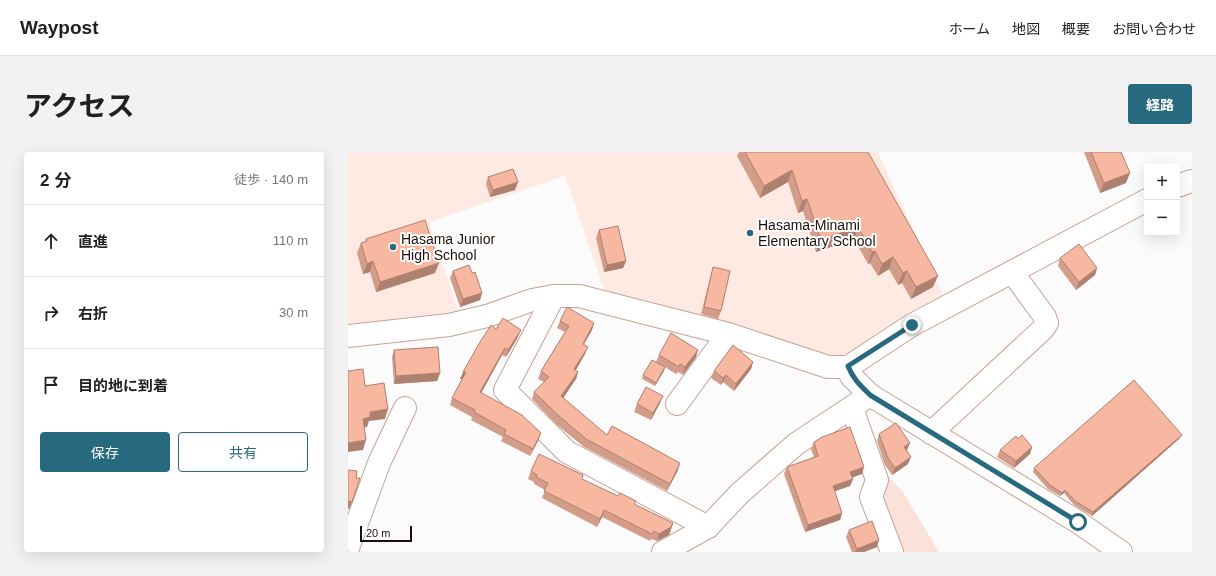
<!DOCTYPE html>
<html lang="ja">
<head>
<meta charset="utf-8">
<style>
	:root { --surface:#fff; --page:#f2f2f2; --text:#202124; --muted:#757577; --line:#e0e0e0; --accent:#286a7d }
	body { margin:0; font-family:Arial,"Noto Sans JP",sans-serif; background:var(--page); color:var(--text) }
	.controls { position:absolute; right:12px; top:12px; display:grid; overflow:hidden; border-radius:4px; box-shadow:0 4px 16px #0002 }
	.controls button { width:36px; height:36px; display:grid; place-items:center; padding:0; border:0; border-bottom:1px solid var(--line); background:var(--surface); color:var(--text); font:20px sans-serif }
	.scale { position:absolute; left:12px; bottom:10px; width:52px; box-sizing:border-box; padding-left:4px; border:2px solid #1c0f0b; border-top:0; font-size:11px; line-height:14px; white-space:nowrap; color:#1c0f0b; -webkit-text-stroke:3px #fff; paint-order:stroke }
	.stop { position:absolute; width:12px; height:12px; margin:-9px; border:3px solid #286a7d; border-radius:50%; background:#fff }
	.stop.end { background:#286a7d; border-color:#fff; box-shadow:0 1px 4px #0008 }
	.list { margin:0; padding:0; list-style:none }
	h2 { display:flex; justify-content:space-between; align-items:center; height:52px; margin:0; padding:0 16px; font-size:17px }
	h2 small { font-size:13px; font-weight:400; color:var(--muted) }
	.list li { display:grid; grid-template-columns:26px 1fr auto; gap:12px; align-items:center; box-sizing:border-box; height:72px; padding:0 16px; border-top:1px solid var(--line) }
	.list b { display:block; font-size:15px; white-space:nowrap }
	.list em { font-size:13px; font-style:normal; color:var(--muted) }
	.actions { display:flex; gap:8px; padding:12px 16px }
	.actions a { flex:1; padding:9px 0; border:1px solid var(--accent); border-radius:4px; text-align:center; font-size:14px; color:var(--accent) }
	.actions .main { background:var(--accent); color:#fff }
	.icon { flex:none; width:22px; height:22px; fill:none; stroke:currentColor; stroke-width:2; stroke-linecap:round; stroke-linejoin:round }
	.map { position:relative; flex:none; width:844px; height:400px; overflow:hidden; border-radius:4px }
	header { display:flex; align-items:center; gap:24px; box-sizing:border-box; height:56px; padding:0 20px; background:var(--surface); border-bottom:1px solid var(--line) }
	header strong { font-size:19px }
	nav { display:flex; gap:22px; margin-inline-start:auto; font-size:14px }
	.intro { display:flex; align-items:center; justify-content:space-between; box-sizing:border-box; height:96px; padding:0 24px }
	h1 { margin:0; font-size:28px }
	.button { padding:10px 18px; border-radius:4px; background:var(--accent); color:#fff; font-size:14px; font-weight:700 }
	main { display:flex; gap:24px; padding:0 24px }
	aside { flex:1; background:var(--surface); border-radius:4px; box-shadow:0 4px 16px #0002 }
	.map>svg:first-child { display:block }
</style>
</head>
<body>
<header>
<strong>Waypost</strong>
<nav><a>ホーム</a><a>地図</a><a>概要</a><a>お問い合わせ</a></nav>
</header>
<div class="intro"><h1>アクセス</h1><a class="button">経路</a></div>
<main>
<aside>
<h2>2 分<small>徒歩 · 140 m</small></h2>
<ul class="list">
<li><svg class="icon" aria-label="ahead" viewBox="0 0 24 24"><path d="M12 20V5M6 11l6-6 6 6"/></svg><div><b>直進</b></div><em>110 m</em></li>
<li><svg class="icon" aria-label="right" viewBox="0 0 24 24"><path d="M7 20v-9h11M14 6l5 5-5 5"/></svg><div><b>右折</b></div><em>30 m</em></li>
<li><svg class="icon" aria-label="arrive" viewBox="0 0 24 24"><path d="M6 21V4h12l-3 4 3 4H6"/></svg><div><b>目的地に到着</b></div></li>
</ul>
<div class="actions"><a class="main">保存</a><a>共有</a></div>
</aside>
<div class="map">
<svg width="844" height="400" viewBox="0 0 844 400">
	<rect width="100%" height="100%" fill="#fbfbfb"/>
	<path fill="#feeae3" d="M0,0h530l65,143 -35,18 -54,36 -12,7 -8,1 -230,-67 -39,-114 -136,46 30,91 -111,13z"/>
	<path fill="#fae2d9" d="M539,323l16,17 36,60h-41l-20,-55z"/>
	<g fill="none" stroke-linecap="round" stroke-linejoin="round">
		<defs>
			<g id="minor">
				<path d="M829,34l15,-5"/>
				<path d="M206,144l-49,94 62,62 141,75"/>
				<path d="M0,184l101,-11 38,-9 45,-16 22,-4h25l149,38 100,33h20l64,-42 235,-125"/>
				<path d="M500,215l3,9 19,19 208,127 43,30"/>
				<path d="M329,252l51,-70"/>
				<path d="M504,256l25,72 -6,17 21,55"/>
				<path d="M583,281l112,-104 4,-6 -2,-6 -33,-45"/>
				<path d="M0,396l31,-85 26,-55"/>
				<path d="M315,400l45,-25 31,-33 57,-50 74,-49"/>
			</g>
		</defs>
		<use href="#minor" stroke="#c7a295" stroke-width="24"/>
		<use href="#minor" stroke="#fff" stroke-width="22"/>
	</g>
	<g fill="#d49d8a">
		<path d="M391,0h129l65,135 -22,12 -9,-16 -4,2 -9,-16 -11,7 -8,-13 -2,1 -14,-25 -38,13 -13,-41 -5,2 -10,-31 -28,16 -23,-42z"/>
		<path d="M736,0h37l5,31 -26,10z"/>
		<path d="M140,25l27,13 -25,7 -4,-13z"/>
		<path d="M251,78l27,31 -3,7 -19,4 -8,-34z"/>
		<path d="M18,87l69,34 -59,19 -6,-20 -7,2 -6,-21 4,-10 4,-1z"/>
		<path d="M712,106l37,10 -2,7 -19,15 -18,-24z"/>
		<path d="M365,115l8,44 -3,8 -17,-5 10,-40z"/>
		<path d="M105,119l19,2 10,20 -2,7 -20,7 -10,-29z"/>
		<path d="M212,169l34,2 -2,7 -8,14 1,10 -9,16 2,2 -2,7 -13,19 44,37 71,35 -11,21 -83,-44 -28,-23 -24,-25 2,-7 10,-10 -6,-3 3,-8 24,-39 -8,-4z"/>
		<path d="M148,177l22,8 -12,20 -4,-2 -21,38 57,48 -8,15 -29,-15 2,-4 -32,-17 1,-3 -22,-12 2,-7 10,-19h-2z"/>
		<path d="M46,198l46,23 -3,8 -43,3 -2,-27z"/>
		<path d="M311,203l37,2 -13,18 -5,-3 -2,2 -11,-7 -10,19 -13,-7 1,-4 13,-13z"/>
		<path d="M405,210l-2,7 -17,22 -11,-9 -2,3 -10,-7 3,-7z"/>
		<path d="M312,251l-9,17 -17,-8 3,-8z"/>
		<path d="M531,282l28,16v1l1,13 -16,11 -7,-10 -8,-24z"/>
		<path d="M832,286l-88,78 -18,-11 -10,-12 -4,3 -12,-7 -15,-17 1,-4z"/>
		<path d="M670,287l14,8 -2,7 -16,14 -17,-11 3,-7z"/>
		<path d="M466,290l48,32 -10,3 1,2 -3,7 -16,5 8,22 -2,7 -35,12 -21,-58 3,-7 27,-10 -3,-8z"/>
		<path d="M183,319l52,4 -1,4 91,44 -2,7 -2,5 -12,6 -6,-2 -1,2 -48,-24 -5,10 -55,-29 3,-8 -11,-6v-2l-6,-3z"/>
		<path d="M501,378l28,17 -13,5h-12l-6,-15z"/>
	</g>
	<g fill="#ad8070">
		<path d="M444,18l-4,12 -28,16 4,-12z"/>
		<path d="M782,21l-4,10 -26,10 4,-10z"/>
		<path d="M170,30l-3,8 -25,7 3,-7z"/>
		<path d="M459,47l-4,12 -5,2 4,-12z"/>
		<path d="M510,75l-4,12 -38,13 5,-12z"/>
		<path d="M527,99l-5,12 -2,1 4,-12z"/>
		<path d="M545,105l-4,12 -11,7 4,-12z"/>
		<path d="M25,109l-3,11 -7,2 4,-10z"/>
		<path d="M278,109l-3,7 -19,4 3,-7z"/>
		<path d="M91,111l-4,10 -59,19 4,-10z"/>
		<path d="M749,116l-2,7 -19,15 3,-8z"/>
		<path d="M559,119l-5,12 -4,2 5,-12z"/>
		<path d="M590,124l-5,11 -22,12 5,-12z"/>
		<path d="M134,141l-2,7 -20,7 3,-8z"/>
		<path d="M246,171l-2,7 -12,21 3,-7z"/>
		<path d="M173,178l-3,7 -12,20 2,-7z"/>
		<path d="M240,195l-3,7 -13,22 2,-7z"/>
		<path d="M157,196l-3,7 -24,44 2,-7z"/>
		<path d="M350,198l-2,7 -13,18 2,-8z"/>
		<path d="M405,210l-2,7 -17,22 2,-7z"/>
		<path d="M317,215l-1,4 -9,15 1,-3z"/>
		<path d="M115,220h3l-3,7h-3z"/>
		<path d="M230,220l-2,7 -17,25 2,-8z"/>
		<path d="M92,221l-3,8 -43,3 2,-8z"/>
		<path d="M378,223l-3,7 -2,3 2,-7z"/>
		<path d="M315,244l-3,7 -9,17 2,-7z"/>
		<path d="M40,257l-3,10 -16,2 -2,6 -8,1 4,-9 7,-7z"/>
		<path d="M193,281l-3,8 -8,15 3,-7z"/>
		<path d="M834,283l-2,3 -88,78 1,-4z"/>
		<path d="M18,288l-3,10 -15,2v-9z"/>
		<path d="M562,291l-3,7 -6,4 3,-7z"/>
		<path d="M684,295l-2,7 -16,14 2,-7z"/>
		<path d="M563,305l-3,7 -16,11 3,-7z"/>
		<path d="M332,311l-2,7 -11,21 3,-7z"/>
		<path d="M516,315l-2,7 -14,5 2,-7z"/>
		<path d="M505,327l-3,7 -20,7 3,-7z"/>
		<path d="M717,338l-1,3 -4,3 2,-3z"/>
		<path d="M0,349l4,1 -3,7h-1z"/>
		<path d="M256,358l-2,7 -5,10 3,-8z"/>
		<path d="M494,361l-2,7 -35,12 3,-7z"/>
		<path d="M325,371l-4,12 -12,6 2,-7z"/>
		<path d="M531,388l-2,7 -13,5h-9l2,-3z"/>
	</g>
	<g fill="#f7b7a0" stroke="#ad8070">
		<path d="M397,0h123l70,124 -22,11 -9,-16 -4,2 -10,-16 -11,7 -7,-13 -3,1 -14,-25 -37,13 -14,-41 -5,2 -10,-31 -28,16z"/>
		<path d="M743,0h30l9,21 -26,10z"/>
		<path d="M165,17l5,13 -25,8 -5,-13z"/>
		<path d="M77,68l14,43 -59,19 -7,-21 -6,3 -6,-21 6,-2 -1,-2z"/>
		<path d="M270,74l8,35 -19,4 -8,-35z"/>
		<path d="M731,92l18,24 -18,14 -19,-24z"/>
		<path d="M121,113l3,8 3,-1 7,21 -19,6 -10,-28z"/>
		<path d="M365,115l17,4 -9,40 -17,-4z"/>
		<path d="M219,155l27,16 -11,21 5,3 -14,22 4,3 -17,24 46,39 5,-9 68,37 -10,21 -84,-45 -27,-23 -25,-24 15,-15 -8,-6 28,-45 -9,-5z"/>
		<path d="M155,166l18,12 -13,20 -3,-2 -25,44 42,23 19,18 -8,16 -29,-15 2,-4 -32,-18 1,-2 -23,-12 14,-26h-3l17,-30 11,-17 5,4z"/>
		<path d="M323,181l27,17 -13,17 -5,-3 -1,3 -20,-12z"/>
		<path d="M385,193l20,17 -17,22 -10,-9 -3,3 -9,-7z"/>
		<path d="M90,195l2,26 -44,3 -2,-26z"/>
		<path d="M304,208l13,7 -9,16 -13,-8z"/>
		<path d="M15,217l2,17 19,-3 4,26 -18,3v5l-7,2 3,21 -18,3v-72z"/>
		<path d="M786,228l48,55 -89,77 -18,-11 -10,-11 -3,3 -12,-8 -16,-17z"/>
		<path d="M298,235l17,9 -10,17 -16,-9z"/>
		<path d="M548,271l14,20 -6,4 7,10 -16,11 -7,-10 -9,-24z"/>
		<path d="M502,275l14,40 -14,5 3,7 -20,7 9,27 -34,12 -21,-58 31,-11 -4,-14 8,-5z"/>
		<path d="M674,283l10,12 -16,14 -16,-11 16,-14 2,3z"/>
		<path d="M191,302l44,21 -1,4 36,17 2,-3 16,8 -2,3 39,19 -2,4 -12,7 -5,-3 -2,3 -48,-24 -4,9 -56,-28 4,-8 -12,-6 1,-2 -6,-4z"/>
		<path d="M0,318l9,1 -1,7h4l-8,24 -4,-1z"/>
		<path d="M524,369l7,19 -22,9 -8,-19z"/>
	</g>
	<g fill="none" stroke-linecap="round" stroke-linejoin="round">
		<path stroke="#286a7d" stroke-width="5" d="M564,173l-64,41c5,13 13,20 22,29l208,127"/>
	</g>
	<g fill="#286a7d" stroke="#fff" stroke-width="1.5">
		<circle cx="402" cy="81" r="4"/>
		<circle cx="45" cy="95" r="4"/>
	</g>
	<g text-anchor="middle" stroke-width="4" stroke-linejoin="round" paint-order="stroke">
		<g font-size="14" fill="#1c0f0b" stroke="#fff" text-anchor="start">
			<text x="410" y="78">Hasama-Minami<tspan x="410" dy="16">Elementary School</tspan></text>
			<text x="53" y="92">Hasama Junior<tspan x="53" dy="16">High School</tspan></text>
		</g>
	</g>
</svg>
<div class="controls">
<button>+</button>
<button>−</button>
</div>
<div class="scale">20 m</div>
<div class="stop" style="left:730px;top:370px"></div>
<div class="stop end" style="left:564px;top:173px"></div>
</div>
</main>
</body>
</html>
